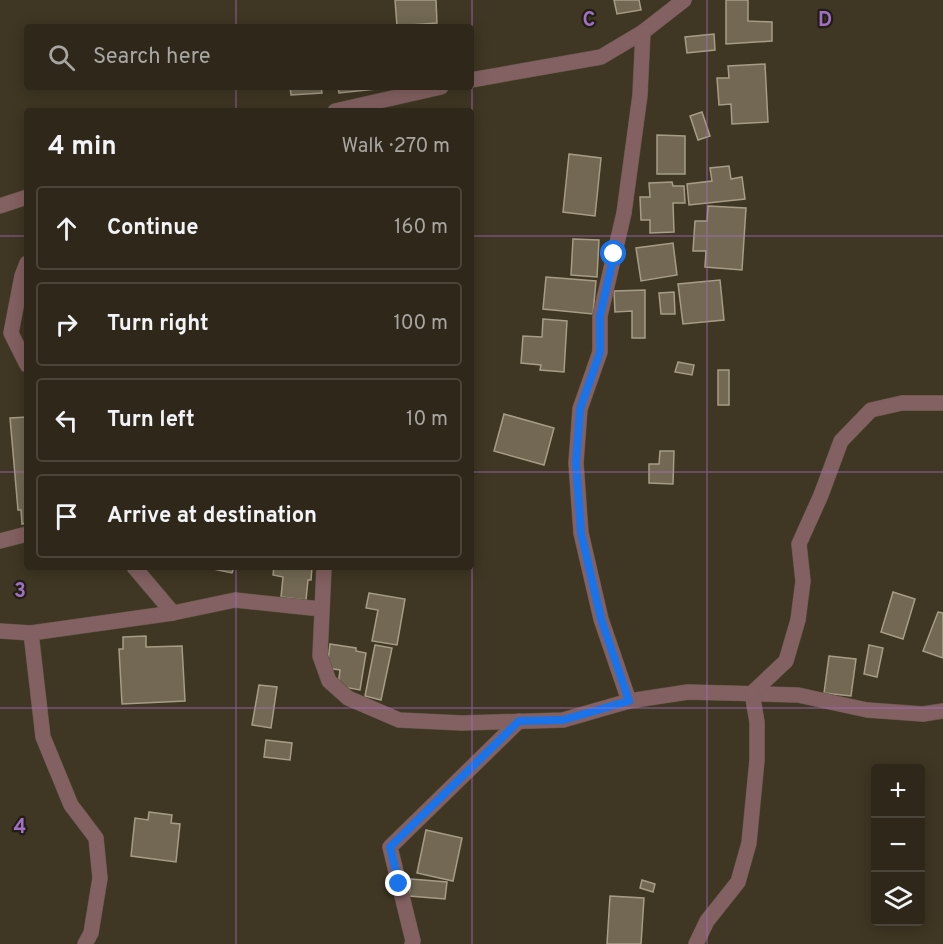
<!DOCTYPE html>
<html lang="en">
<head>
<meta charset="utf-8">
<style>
	:root { --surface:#2f281a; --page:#3b3427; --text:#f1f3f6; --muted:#a7a6a2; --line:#4a4439 }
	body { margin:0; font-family:Overpass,sans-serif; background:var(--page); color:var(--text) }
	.controls { position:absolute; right:18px; bottom:18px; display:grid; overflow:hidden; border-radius:6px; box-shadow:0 3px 15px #0003 }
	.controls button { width:54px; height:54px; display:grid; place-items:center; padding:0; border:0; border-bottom:2px solid var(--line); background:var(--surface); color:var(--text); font:30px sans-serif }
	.stop { position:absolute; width:18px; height:18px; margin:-14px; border:4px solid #1a73e8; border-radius:50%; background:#fff }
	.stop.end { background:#1a73e8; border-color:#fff; box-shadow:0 2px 6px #0008 }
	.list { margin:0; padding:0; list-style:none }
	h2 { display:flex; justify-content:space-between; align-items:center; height:78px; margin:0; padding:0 24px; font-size:26px }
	h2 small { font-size:20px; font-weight:400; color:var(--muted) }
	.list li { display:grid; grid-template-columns:39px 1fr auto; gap:18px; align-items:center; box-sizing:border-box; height:84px; margin:0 12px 12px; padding:0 12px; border:2px solid var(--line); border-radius:6px }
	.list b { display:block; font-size:22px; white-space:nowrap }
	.list em { font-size:20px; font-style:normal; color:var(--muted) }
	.icon { flex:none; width:33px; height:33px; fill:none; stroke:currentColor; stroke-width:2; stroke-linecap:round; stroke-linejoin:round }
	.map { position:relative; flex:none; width:943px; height:944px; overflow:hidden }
	.search { position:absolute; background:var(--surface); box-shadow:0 3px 15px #0003; left:24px; top:24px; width:450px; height:66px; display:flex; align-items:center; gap:15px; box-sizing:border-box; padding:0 21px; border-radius:6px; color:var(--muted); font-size:22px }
	.panel { position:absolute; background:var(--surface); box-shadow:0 3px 15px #0003; left:24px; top:108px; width:450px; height:462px; border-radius:6px }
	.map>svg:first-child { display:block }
</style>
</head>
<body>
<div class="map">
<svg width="943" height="944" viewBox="0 0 943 944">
	<rect width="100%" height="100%" fill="#3f3623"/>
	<g fill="#726853" stroke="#a79d86" stroke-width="1.5">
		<path d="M395,0h41l1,23 -40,3z"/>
		<path d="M614,0h25l2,10 -24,4z"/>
		<path d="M726,0h22v21l24,1v19l-46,3z"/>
		<path d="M714,34l1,16 -28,3 -2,-16z"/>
		<path d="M765,64l3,58 -36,2 -1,-20 -12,1 -2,-27h12l-1,-12z"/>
		<path d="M290,87h31l1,6 -31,2z"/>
		<path d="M338,87h38v2l-37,4z"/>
		<path d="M702,112l8,24 -12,4 -8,-24z"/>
		<path d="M657,135l28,1v38h-28z"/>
		<path d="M569,154l32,4 -6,58 -32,-4z"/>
		<path d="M729,166l2,13 11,-2 3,22 -56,6 -2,-21 25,-3 -2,-13z"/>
		<path d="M672,182l1,4h11l1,17h-12l1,29 -24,1v-13h-9l-1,-23h10l-1,-14z"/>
		<path d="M708,206l38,2 -4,62 -37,-3 1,-16h-13l2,-30h12z"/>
		<path d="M573,239l26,1 -2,37 -26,-2z"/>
		<path d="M673,243l4,32 -36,6 -5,-33z"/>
		<path d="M546,277l50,4 -3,33 -50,-5z"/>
		<path d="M720,280l4,40 -41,4 -5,-40z"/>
		<path d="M645,290v48h-13v-27l-17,1 -1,-21z"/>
		<path d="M674,292l1,22h-14l-2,-21z"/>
		<path d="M543,319l24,2 -3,51 -24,-2 1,-5 -20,-2 2,-27 19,1z"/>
		<path d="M678,362l16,3 -2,10 -17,-3z"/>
		<rect x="718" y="370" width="11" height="35"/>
		<path d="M504,414l50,14 -10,37 -50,-14z"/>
		<path d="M27,417v106l-5,1 -1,-14h-3l-8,-92z"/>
		<path d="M660,451h14l-1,33 -24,-1v-19h10z"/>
		<path d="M213,567h21l-2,6 -19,-4z"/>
		<path d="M274,567h38l-1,13h-3l-2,20 -25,-3 2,-20 -10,-2z"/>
		<path d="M893,592l22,7 -12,40 -22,-7z"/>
		<path d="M369,593l36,6 -8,46 -25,-4 6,-31 -12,-2z"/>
		<path d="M938,612l5,1v45l-20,-7z"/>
		<path d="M146,636v11l36,-1 3,55 -63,3 -3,-55h4v-12z"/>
		<path d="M330,644l26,4v3l10,2 -6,37 -22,-4 2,-16 -13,-2z"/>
		<path d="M375,645l17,3 -11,52 -16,-4z"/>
		<path d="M869,645l14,3 -6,29 -13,-3z"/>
		<path d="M829,656l27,3 -5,37 -27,-3z"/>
		<path d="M259,685l18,2 -6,41 -19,-3z"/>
		<path d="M266,740l26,3 -2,17 -26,-3z"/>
		<path d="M149,812l23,3 -1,8 9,1 -4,38 -45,-6 4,-38 13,2z"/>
		<path d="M426,830l36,8 -9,43 -36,-8z"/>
		<path d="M411,879l36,3 -2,17 -36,-3z"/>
		<path d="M642,880l13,4 -2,8 -13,-4z"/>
		<path d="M610,896l34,2 -3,46h-34z"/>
	</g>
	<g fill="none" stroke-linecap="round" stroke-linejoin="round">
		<defs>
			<g id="minor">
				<path d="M471,80l130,-23 42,-25 41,-32"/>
				<path d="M335,111l106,-24"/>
				<path d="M0,206l27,-9"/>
				<path d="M27,263l-5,13 -11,57 16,32"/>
				<path d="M0,541l27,-7"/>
				<path d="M134,567l39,46"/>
				<path d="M324,567l-4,89 9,25 19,17 51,22 63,3 101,-3 66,-19 59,-9 110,3 69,15 56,4 20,-3"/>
				<path d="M0,631l31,2 142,-20 62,-13 86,9"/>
				<path d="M31,633l12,104 28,68 25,33 4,40 -9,55 -6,11"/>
				<path d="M752,693l34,-32 12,-41 5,-39 -4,-37 22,-49 20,-54 30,-31 31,-7h41"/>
				<path d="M629,701l-28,-82 -20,-86 -5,-70 4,-54 20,-57v-36l24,-103 16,-118 3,-63"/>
				<path d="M412,944l1,-3 -23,-94 129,-126"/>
				<path d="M696,944l11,-23 31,-39 11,-39 8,-83v-38l-5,-29"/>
			</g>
		</defs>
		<use href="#minor" stroke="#5b5341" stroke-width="16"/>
		<use href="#minor" stroke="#836061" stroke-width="15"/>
	</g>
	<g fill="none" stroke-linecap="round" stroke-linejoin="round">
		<path stroke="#1a73e8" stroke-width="8" d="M399,884l-9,-37 129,-126 44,-1 66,-19 -28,-82 -20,-86 -5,-70 4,-54 20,-57v-36l14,-62"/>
	</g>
	<path fill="none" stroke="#a270c3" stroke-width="1.5" stroke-opacity="0.55" d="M236,0v27M472,0v944M707,0v944M236,87v24M0,236h27M471,236h472M0,472h27M471,472h472M236,567v377M0,708h943"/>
	<g font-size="20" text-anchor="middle" font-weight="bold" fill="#a270c3" stroke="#221e15" stroke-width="4.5" stroke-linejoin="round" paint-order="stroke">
		<text x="589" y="26">C</text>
		<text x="825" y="26">D</text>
		<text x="20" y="597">3</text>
		<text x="20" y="833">4</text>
	</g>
</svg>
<div class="controls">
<button>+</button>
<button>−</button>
<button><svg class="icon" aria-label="layers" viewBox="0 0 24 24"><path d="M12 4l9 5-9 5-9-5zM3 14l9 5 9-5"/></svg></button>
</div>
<div class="stop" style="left:614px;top:254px"></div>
<div class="stop end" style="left:399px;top:884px"></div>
<div class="search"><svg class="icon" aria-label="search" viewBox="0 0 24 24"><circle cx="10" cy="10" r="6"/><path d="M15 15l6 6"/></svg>Search here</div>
<section class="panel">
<h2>4 min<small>Walk · 270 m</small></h2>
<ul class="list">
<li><svg class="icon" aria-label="ahead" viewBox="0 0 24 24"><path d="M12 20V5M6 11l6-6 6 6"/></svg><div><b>Continue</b></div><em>160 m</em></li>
<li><svg class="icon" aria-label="right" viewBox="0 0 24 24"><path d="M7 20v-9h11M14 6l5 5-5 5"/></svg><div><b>Turn right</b></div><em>100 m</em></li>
<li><svg class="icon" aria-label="left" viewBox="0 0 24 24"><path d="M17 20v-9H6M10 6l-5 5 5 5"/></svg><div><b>Turn left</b></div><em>10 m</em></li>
<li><svg class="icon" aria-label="arrive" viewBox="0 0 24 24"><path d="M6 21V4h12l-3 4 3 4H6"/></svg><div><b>Arrive at destination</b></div></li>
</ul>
</section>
</div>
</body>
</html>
